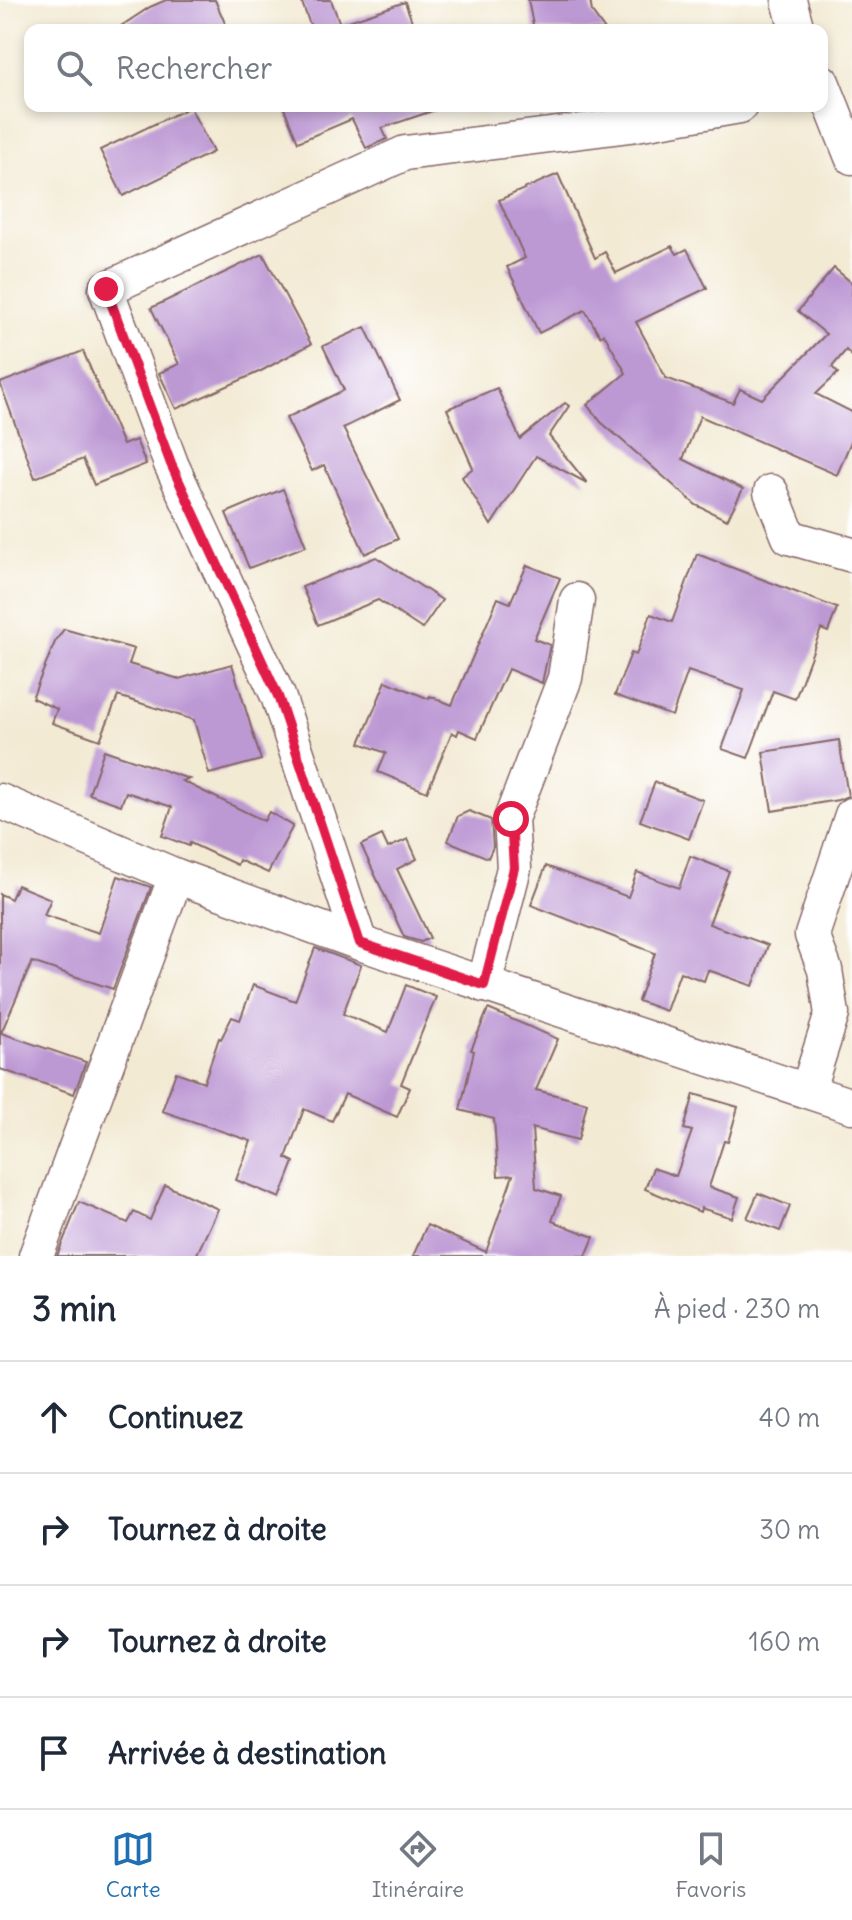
<!DOCTYPE html>
<html lang="fr">
<head>
<meta charset="utf-8">
<style>
	:root { --surface:#fff; --page:#f6f6f7; --text:#1f2937; --muted:#747a83; --line:#e0e1e3; --accent:#1f6fb2 }
	body { margin:0; font-family:Delius,sans-serif; background:var(--page); color:var(--text) }
	.stop { position:absolute; width:24px; height:24px; margin:-18px; border:6px solid #e11d48; border-radius:50%; background:#fff }
	.stop.end { background:#e11d48; border-color:#fff; box-shadow:0 2px 8px #0008 }
	.list { margin:0; padding:0; list-style:none }
	h2 { display:flex; justify-content:space-between; align-items:center; height:104px; margin:0; padding:0 32px; font-size:34px }
	h2 small { font-size:26px; font-weight:400; color:var(--muted) }
	.list li { display:grid; grid-template-columns:52px 1fr auto; gap:24px; align-items:center; box-sizing:border-box; height:112px; padding:0 32px; border-top:2px solid var(--line) }
	.list b { display:block; font-size:30px; white-space:nowrap }
	.list em { font-size:26px; font-style:normal; color:var(--muted) }
	.icon { flex:none; width:44px; height:44px; fill:none; stroke:currentColor; stroke-width:2; stroke-linecap:round; stroke-linejoin:round }
	.map { position:relative; flex:none; width:852px; height:1256px; overflow:hidden }
	.search { position:absolute; background:var(--surface); box-shadow:0 4px 12px #0003; left:24px; right:24px; top:24px; height:88px; display:flex; align-items:center; gap:20px; box-sizing:border-box; padding:0 28px; border-radius:16px; color:var(--muted); font-size:30px }
	.sheet { height:552px; background:var(--surface) }
	nav { display:flex; justify-content:space-around; align-items:center; box-sizing:border-box; height:112px; border-top:2px solid var(--line); background:var(--surface); font-size:22px; color:var(--muted) }
	nav a { display:grid; justify-items:center; gap:4px }
	nav .on { color:var(--accent) }
	.map>svg:first-child { display:block }
</style>
</head>
<body>
<div class="map">
<svg width="852" height="1256" viewBox="0 0 852 1256">
	<rect width="100%" height="100%" fill="#fff"/>
	<filter id="ink" filterUnits="userSpaceOnUse"><feTurbulence type="fractalNoise" baseFrequency=".0125" numOctaves="2"/><feDisplacementMap in="SourceGraphic" scale="16" xChannelSelector="R" yChannelSelector="G"/><feConvolveMatrix kernelMatrix="1 2 1 2 8 2 1 2 1" color-interpolation-filters="sRGB"/></filter>
	<filter id="wash" filterUnits="userSpaceOnUse"><feTurbulence type="fractalNoise" baseFrequency=".006" numOctaves="4" result="noise"/><feDisplacementMap in="SourceGraphic" scale="32" xChannelSelector="R" yChannelSelector="G"/><feGaussianBlur stdDeviation="1.8" result="paint"/><feColorMatrix in="noise" values="0 0 0 0 0 0 0 0 0 0 0 0 0 0 0 0 0 1.4 0 .05"/><feComposite in="paint" operator="in"/></filter>
	<g filter="url(#wash)">
		<rect width="100%" height="100%" fill="#f3ead4"/>
		<g id="blocks">
			<g fill="#bd99d4">
				<path d="M166,0h49l13,30h-113l35,-23z"/>
				<path d="M301,0h30l9,24 65,-22 10,28h-103z"/>
				<path d="M528,0h62l2,12 13,18h-71z"/>
				<path d="M283,106h152v4l-53,18 5,11 -21,9 -14,-29 -54,23z"/>
				<path d="M190,107l23,45 -90,44 -23,-46z"/>
				<path d="M558,174l37,84 10,-6 11,21 56,-27 5,8 10,-5 20,39 -71,34 30,56 67,25 7,-14 22,10 64,-65 -28,-23 36,-43 18,15v73l-6,-6 -14,17 6,6 -22,21 36,18v27l-15,36 -137,-59 -17,43 60,30 -16,31 -31,-15 -95,-83 -14,-17 39,-32 -22,-39 -4,2 -15,-26 -46,23 -32,-66 18,-9 -26,-58z"/>
				<path d="M263,254l48,90 -50,27 -85,38 -17,-36 20,-9 -28,-56z"/>
				<path d="M365,327l35,73 -57,28 55,111 -33,15 -41,-89 -12,6 -26,-53 58,-28 -21,-44z"/>
				<path d="M83,351l40,94 13,-5 10,24 -52,21 -11,-26 -48,19 -35,-95z"/>
				<path d="M497,388l23,51 45,-36 4,3 -20,30 38,47 -51,-27 -45,69 -29,-48 11,-9 -26,-59z"/>
				<path d="M283,489l23,57 -57,22 -23,-55z"/>
				<path d="M697,554l140,54 -9,24 -7,-3 -26,70 -22,-8 -25,67 -26,-9 22,-59 -56,-19 -16,45 -57,-21 16,-42 5,2 15,-41 21,8z"/>
				<path d="M376,557l66,43 -20,29 -44,-29 -60,25 -16,-38z"/>
				<path d="M527,565l33,13 -26,61 16,6 -8,38 -34,-14 -31,69 -18,-8 -2,5 -5,-3 -25,60 -49,-20 8,-19 -26,-10 26,-62 43,18 1,-3 22,9 46,-107 12,5z"/>
				<path d="M64,629l70,20 -5,15 50,15 53,-15 29,96 -52,14 -15,-54 -76,-24 -18,44 -48,-17 5,-14 -25,-11 23,-56z"/>
				<path d="M839,740l9,56 -10,4 -66,11 -9,-59z"/>
				<path d="M104,750l85,29 -7,2 82,40 5,-9 24,14 -25,47 -29,-13 -2,5 -47,-22 -1,3 -27,-10 10,-29 -46,-15 -5,13 -32,-11z"/>
				<path d="M655,782l48,18 -14,39 -49,-18z"/>
				<path d="M469,811l22,9 2,27 -5,11 -40,-17 10,-25z"/>
				<path d="M382,835l6,13 20,-9 9,20 -20,10 33,69 -9,4 -17,-5 -43,-92z"/>
				<path d="M690,856l39,15 -20,53 59,21 -15,41 -45,-16 -4,11 -24,-9 -14,39 -28,-10 17,-48 -124,-48 15,-39 82,31 9,-25 42,16z"/>
				<path d="M118,876l33,11 -38,102 -81,-27 -31,71 85,29 -12,32 -74,-25v-175l11,5 6,-14 34,14 -7,16 55,18z"/>
				<path d="M315,948l46,17 -18,49 45,18 18,-47 30,12 -35,87 9,4 -13,29 -52,-23 -13,27 -28,-12 -18,49 8,4 -14,36 -44,-18 15,-39 -89,-30 14,-39 28,10 15,-44 2,1 11,-22 8,3 13,-35 42,16z"/>
				<path d="M488,1009l70,30 -22,51 51,13 -9,37 -46,-12 4,60 25,8 -9,25 42,16 -8,19h-173l14,-31 59,27 27,-77 -15,1 -4,-57 -34,-9 14,-59 -3,-1z"/>
				<path d="M694,1094l44,13 -10,35 -4,-1 -15,46 30,10 -7,21 -31,-10 -1,4 -55,-23 8,-21 23,8 16,-45 -8,-2z"/>
				<path d="M165,1185l53,24 -22,47h-139l22,-54 49,21 6,-11 16,8z"/>
				<path d="M758,1193l32,13 -10,25 -33,-13z"/>
			</g>
		</g>
	</g>
	<g filter="url(#ink)">
		<use href="#blocks" fill-opacity="0" stroke="#856666" stroke-width="2"/>
		<g fill="none" stroke-linecap="round" stroke-linejoin="round">
			<defs>
				<g id="minor">
					<path d="M789,0l8,30"/>
					<path d="M822,82l30,75"/>
					<path d="M771,492l18,45 63,18"/>
					<path d="M0,801l176,75 184,67 492,163"/>
					<path d="M360,943l-82,-247 -107,-232 -65,-175 299,-136 225,-28 110,-19"/>
					<path d="M484,985l30,-117 -3,-49 54,-141 12,-78"/>
					<path d="M808,1089l24,-75 -7,-44 -13,-35 40,-120"/>
					<path d="M36,1256l140,-380"/>
				</g>
			</defs>
			<use href="#minor" stroke="#856666" stroke-width="37"/>
			<use href="#minor" stroke="#fff" stroke-width="34"/>
		</g>
	</g>
	<g fill="none" stroke-linecap="round" stroke-linejoin="round" filter="url(#ink)">
		<path stroke="#e11d48" stroke-width="10" d="M106,289l65,175 107,232 82,247 124,42 30,-117 -3,-49"/>
	</g>
</svg>
<div class="stop" style="left:511px;top:819px"></div>
<div class="stop end" style="left:106px;top:289px"></div>
<div class="search"><svg class="icon" aria-label="search" viewBox="0 0 24 24"><circle cx="10" cy="10" r="6"/><path d="M15 15l6 6"/></svg>Rechercher</div>
</div>
<section class="sheet">
<h2>3 min<small>À pied · 230 m</small></h2>
<ul class="list">
<li><svg class="icon" aria-label="ahead" viewBox="0 0 24 24"><path d="M12 20V5M6 11l6-6 6 6"/></svg><div><b>Continuez</b></div><em>40 m</em></li>
<li><svg class="icon" aria-label="right" viewBox="0 0 24 24"><path d="M7 20v-9h11M14 6l5 5-5 5"/></svg><div><b>Tournez à droite</b></div><em>30 m</em></li>
<li><svg class="icon" aria-label="right" viewBox="0 0 24 24"><path d="M7 20v-9h11M14 6l5 5-5 5"/></svg><div><b>Tournez à droite</b></div><em>160 m</em></li>
<li><svg class="icon" aria-label="arrive" viewBox="0 0 24 24"><path d="M6 21V4h12l-3 4 3 4H6"/></svg><div><b>Arrivée à destination</b></div></li>
</ul>
</section>
<nav>
<a class="on"><svg class="icon" aria-label="map" viewBox="0 0 24 24"><path d="M3 6l6-2 6 2 6-2v14l-6 2-6-2-6 2zM9 4v14M15 6v14"/></svg>Carte</a>
<a><svg class="icon" aria-label="directions" viewBox="0 0 24 24"><path d="M12 3l9 9-9 9-9-9zM9 14v-3h6M13 9l2 2-2 2"/></svg>Itinéraire</a>
<a><svg class="icon" aria-label="saved" viewBox="0 0 24 24"><path d="M7 4h10v16l-5-4-5 4z"/></svg>Favoris</a>
</nav>
</body>
</html>
